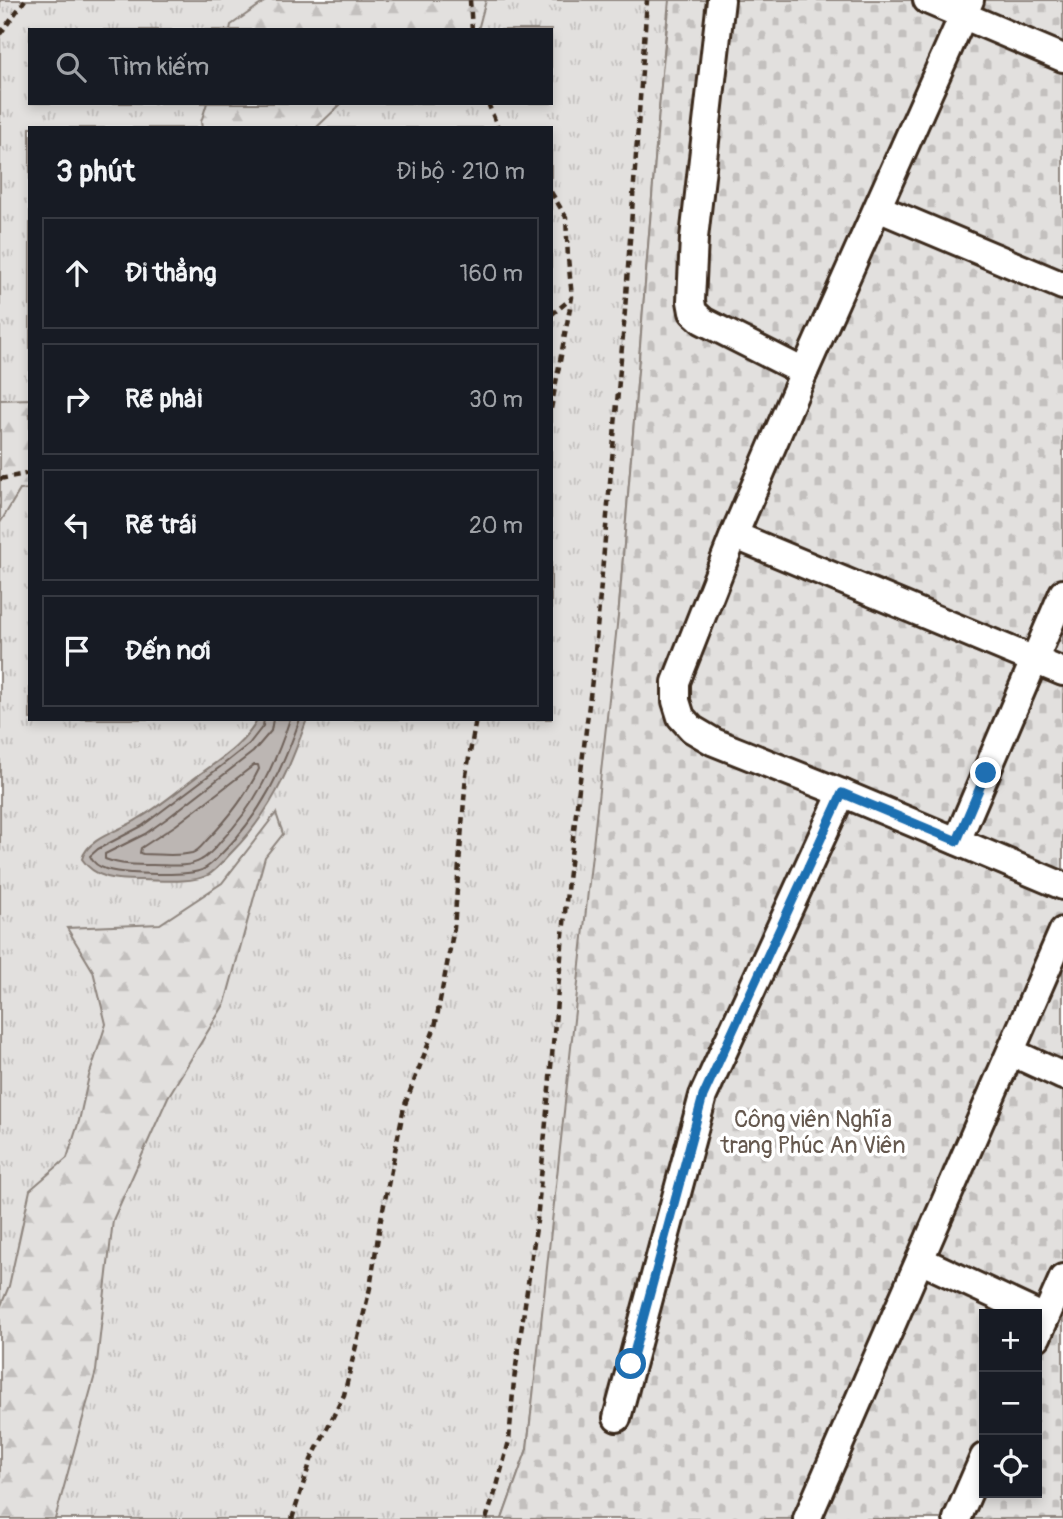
<!DOCTYPE html>
<html lang="vi">
<head>
<meta charset="utf-8">
<style>
	:root { --surface:#171b24; --page:#242831; --text:#f1f3f6; --muted:#9ea1a6; --line:#363941 }
	body { margin:0; font-family:Pangolin,sans-serif; background:var(--page); color:var(--text) }
	.controls { position:absolute; right:21px; bottom:21px; display:grid; overflow:hidden; border-radius:0px; box-shadow:0 4px 10px #0003 }
	.controls button { width:63px; height:63px; display:grid; place-items:center; padding:0; border:0; border-bottom:2px solid var(--line); background:var(--surface); color:var(--text); font:35px sans-serif }
	.stop { position:absolute; width:21px; height:21px; margin:-16px; border:5px solid #1f6fb2; border-radius:50%; background:#fff }
	.stop.end { background:#1f6fb2; border-color:#fff; box-shadow:0 2px 7px #0008 }
	.list { margin:0; padding:0; list-style:none }
	h2 { display:flex; justify-content:space-between; align-items:center; height:91px; margin:0; padding:0 28px; font-size:30px }
	h2 small { font-size:23px; font-weight:400; color:var(--muted) }
	.list li { display:grid; grid-template-columns:46px 1fr auto; gap:21px; align-items:center; box-sizing:border-box; height:112px; margin:0 14px 14px; padding:0 14px; border:2px solid var(--line); border-radius:0px }
	.list b { display:block; font-size:26px; white-space:nowrap }
	.list em { font-size:23px; font-style:normal; color:var(--muted) }
	.icon { flex:none; width:38px; height:38px; fill:none; stroke:currentColor; stroke-width:2; stroke-linecap:round; stroke-linejoin:round }
	.map { position:relative; flex:none; width:1063px; height:1519px; overflow:hidden }
	.search { position:absolute; background:var(--surface); box-shadow:0 4px 10px #0003; left:28px; top:28px; width:525px; height:77px; display:flex; align-items:center; gap:18px; box-sizing:border-box; padding:0 24px; border-radius:0px; color:var(--muted); font-size:26px }
	.panel { position:absolute; background:var(--surface); box-shadow:0 4px 10px #0003; left:28px; top:126px; width:525px; height:595px; border-radius:0px }
	.map>svg:first-child { display:block }
</style>
</head>
<body>
<div class="map">
<svg width="1063" height="1519" viewBox="0 0 1063 1519">
	<defs>
		<pattern id="grass-tufts" width="24" height="20" patternUnits="userSpaceOnUse" patternTransform="scale(1.75)"><rect width="24" height="20" fill="#e2e0de"/><path d="M3 7l-1-3M5 7V3M7 7l1-3M15 17l-1-3M17 17v-4M19 17l1-3" fill="none" stroke="#c3c0be"/></pattern>
		<pattern id="forest-firs" width="22" height="20" patternUnits="userSpaceOnUse" patternTransform="scale(1.75)"><rect width="22" height="20" fill="#e2e0de"/><path d="M5 1l3.5 6h-7zM16 11l3.5 6h-7z" fill="#c3c0be"/></pattern>
		<pattern id="cemetery-stones" width="16" height="16" patternUnits="userSpaceOnUse" patternTransform="scale(1.75)"><rect width="16" height="16" fill="#e2e0de"/><path d="M2 7V4a2 2 0 0 1 4 0v3zM10 15v-3a2 2 0 0 1 4 0v3z" fill="#c3c0be"/></pattern>
	</defs>
	<rect width="100%" height="100%" fill="#fff"/>
	<filter id="ink" filterUnits="userSpaceOnUse"><feTurbulence type="fractalNoise" baseFrequency=".0143" numOctaves="2"/><feDisplacementMap in="SourceGraphic" scale="14" xChannelSelector="R" yChannelSelector="G"/><feConvolveMatrix kernelMatrix="1 2 1 2 8 2 1 2 1" color-interpolation-filters="sRGB"/></filter>
	<g filter="url(#ink)">
		<path fill="url(#grass-tufts)" stroke="#8e857e" stroke-width="2" fill-rule="evenodd" d="M0,0h669l-7,73 -43,534 -19,212 -73,630 -25,70h-502zM30,30h521v73h-521zM30,128h521v591h-521z"/>
		<g fill="url(#forest-firs)" stroke="#8e857e" stroke-width="2">
			<path d="M267,0h219l-8,30h-248l1,-5z"/>
			<path d="M207,103h135l-26,25h-114l-1,-6z"/>
			<path d="M30,399v90l-10,1 -20,33v-123z"/>
			<path d="M276,813l7,21 -18,23 -40,146 -57,94 -55,123 -17,151 -41,148h-55v-211l9,-22 21,-96 37,-32 12,-37 10,-45 17,-52 -13,-53 -26,-43 93,-4 62,-41z"/>
		</g>
		<path fill="url(#cemetery-stones)" stroke="#8e857e" stroke-width="2" fill-rule="evenodd" d="M670,0h393v1519h-561l25,-70 6,-53 86,-789 43,-534zM984,1314h53v179h-53z"/>
		<path fill="#bcb6b3" stroke="#887e77" stroke-width="2" d="M258,719h49c-18,52 -37,95 -76,134 -7,7 -14,17 -23,22 -17,9 -50,5 -69,5 -22,0 -44,-1 -57,-21 5,-21 40,-29 56,-40 19,-11 36,-25 53,-38 23,-18 53,-35 67,-62z"/>
		<g fill="none" stroke-linecap="round" stroke-linejoin="round">
			<g stroke="#6f625a" stroke-width="2">
				<path d="M264,719l-1,7 -14,18 -29,23 -78,59 -44,23 -8,7c6,15 28,16 42,17 17,1 54,3 70,-3 9,-4 17,-14 24,-21 36,-37 57,-81 74,-130"/>
				<path d="M273,719l-2,12 -18,21 -84,65 -24,17 -40,20v5c15,6 32,6 48,6 15,0 35,3 48,-5 8,-4 14,-12 20,-19 34,-35 54,-76 69,-122"/>
				<path d="M254,765h4l1,4c-13,27 -30,49 -51,70 -5,5 -9,12 -16,14 -16,4 -34,1 -49,1l-3,-1 1,-5 35,-23z"/>
			</g>
			<defs>
				<g id="minor">
					<path d="M721,0l-27,238 -3,63 2,11 10,9 101,51"/>
					<path d="M927,0l136,58"/>
					<path d="M970,0l-166,372 -70,163 -58,147v19l5,16 11,12 22,13 128,51 221,93"/>
					<path d="M878,208l185,78"/>
					<path d="M734,535l329,137"/>
					<path d="M957,841l106,-248"/>
					<path d="M1011,1052l52,24"/>
					<path d="M920,1260l116,54"/>
					<path d="M1037,1337l26,-59"/>
					<path d="M617,1418l86,-322 139,-303"/>
					<path d="M807,1519l256,-588"/>
					<path d="M957,1519l27,-62"/>
				</g>
			</defs>
			<use href="#minor" stroke="#3b2a1e" stroke-width="32"/>
			<g stroke="#3b2a1e" stroke-width="4.5" stroke-dasharray="7 5" stroke-linecap="butt">
				<path d="M470,0l2,30"/>
				<path d="M0,34l25,-34"/>
				<path d="M488,103l10,25"/>
				<path d="M551,192l15,25 2,41 4,39 -21,112"/>
				<path d="M551,315l21,-17"/>
				<path d="M0,479l30,-6"/>
				<path d="M292,1519l19,-59 33,-65 26,-107 10,-64 24,-117 31,-80 19,-99 12,-153 10,-56"/>
				<path d="M486,1519l10,-29 13,-49 5,-61 23,-159 31,-341 26,-217 30,-339 23,-324"/>
			</g>
			<use href="#minor" stroke="#fff" stroke-width="26"/>
		</g>
	</g>
	<g fill="none" stroke-linecap="round" stroke-linejoin="round" filter="url(#ink)">
		<path stroke="#1f6fb2" stroke-width="9" d="M631,1364l72,-268 139,-303 115,48 29,-68"/>
	</g>
	<g text-anchor="middle" stroke-width="7" stroke-linejoin="round" paint-order="stroke">
		<g font-size="23" fill="#65584e" stroke="#fff">
			<text x="813" y="1127">Công viên Nghĩa<tspan x="813" dy="26">trang Phúc An Viên</tspan></text>
		</g>
	</g>
</svg>
<div class="controls">
<button>+</button>
<button>−</button>
<button><svg class="icon" aria-label="locate" viewBox="0 0 24 24"><circle cx="12" cy="12" r="6"/><path d="M12 2v4M12 18v4M2 12h4M18 12h4"/></svg></button>
</div>
<div class="stop" style="left:631px;top:1364px"></div>
<div class="stop end" style="left:986px;top:773px"></div>
<div class="search"><svg class="icon" aria-label="search" viewBox="0 0 24 24"><circle cx="10" cy="10" r="6"/><path d="M15 15l6 6"/></svg>Tìm kiếm</div>
<section class="panel">
<h2>3 phút<small>Đi bộ · 210 m</small></h2>
<ul class="list">
<li><svg class="icon" aria-label="ahead" viewBox="0 0 24 24"><path d="M12 20V5M6 11l6-6 6 6"/></svg><div><b>Đi thẳng</b></div><em>160 m</em></li>
<li><svg class="icon" aria-label="right" viewBox="0 0 24 24"><path d="M7 20v-9h11M14 6l5 5-5 5"/></svg><div><b>Rẽ phải</b></div><em>30 m</em></li>
<li><svg class="icon" aria-label="left" viewBox="0 0 24 24"><path d="M17 20v-9H6M10 6l-5 5 5 5"/></svg><div><b>Rẽ trái</b></div><em>20 m</em></li>
<li><svg class="icon" aria-label="arrive" viewBox="0 0 24 24"><path d="M6 21V4h12l-3 4 3 4H6"/></svg><div><b>Đến nơi</b></div></li>
</ul>
</section>
</div>
</body>
</html>
